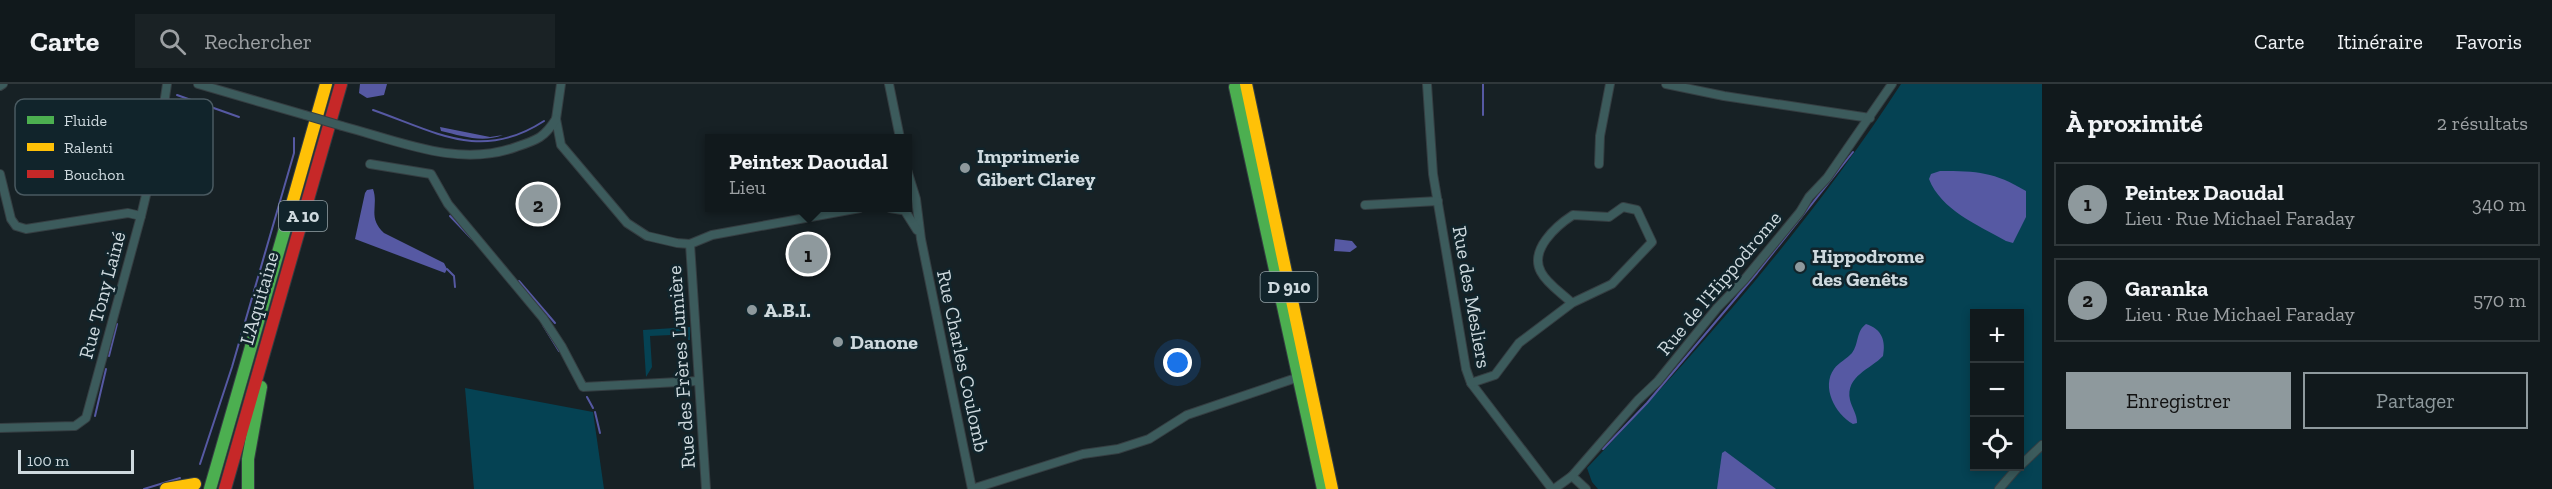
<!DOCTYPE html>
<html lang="fr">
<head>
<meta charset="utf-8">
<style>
	:root { --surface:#11191c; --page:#1a2225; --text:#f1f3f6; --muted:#9ca0a3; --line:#30383b; --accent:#8e999d }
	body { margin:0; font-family:"Zilla Slab",serif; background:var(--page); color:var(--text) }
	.controls { position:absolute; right:18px; bottom:18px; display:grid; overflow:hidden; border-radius:0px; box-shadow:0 3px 9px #0003 }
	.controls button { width:54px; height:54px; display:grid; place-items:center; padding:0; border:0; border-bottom:2px solid var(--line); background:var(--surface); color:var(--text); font:30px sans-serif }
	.scale { position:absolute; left:18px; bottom:15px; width:116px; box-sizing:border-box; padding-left:6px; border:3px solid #ced9de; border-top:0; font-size:16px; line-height:21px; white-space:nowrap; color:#ced9de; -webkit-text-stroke:4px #11242b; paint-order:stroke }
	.you { position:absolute; left:1178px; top:279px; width:21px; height:21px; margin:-15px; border:4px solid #fff; border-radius:50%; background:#1a73e8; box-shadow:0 0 0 9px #1a73e833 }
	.badge { display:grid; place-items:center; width:39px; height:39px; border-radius:50%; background:var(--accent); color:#111; font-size:20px; font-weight:700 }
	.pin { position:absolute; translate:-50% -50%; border:3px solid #fff; box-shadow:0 2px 6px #0006 }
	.popup { position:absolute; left:705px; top:50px; width:207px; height:78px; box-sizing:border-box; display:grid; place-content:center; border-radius:0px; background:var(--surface); filter:drop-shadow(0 2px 4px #0005); font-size:20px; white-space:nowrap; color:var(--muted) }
	.popup b { font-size:22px; color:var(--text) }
	.popup::after { content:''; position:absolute; left:50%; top:100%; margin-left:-12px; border:12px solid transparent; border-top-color:var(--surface) }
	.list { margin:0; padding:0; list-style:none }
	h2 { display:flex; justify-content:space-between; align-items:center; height:78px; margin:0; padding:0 24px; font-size:26px }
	h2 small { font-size:20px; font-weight:400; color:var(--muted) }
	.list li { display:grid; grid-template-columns:39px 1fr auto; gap:18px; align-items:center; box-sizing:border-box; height:84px; margin:0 12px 12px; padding:0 12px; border:2px solid var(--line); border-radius:0px }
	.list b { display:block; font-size:22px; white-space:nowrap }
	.list p { margin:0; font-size:20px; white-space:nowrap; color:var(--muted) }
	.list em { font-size:20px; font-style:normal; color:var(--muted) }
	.actions { display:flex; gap:12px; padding:18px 24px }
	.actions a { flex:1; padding:14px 0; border:2px solid var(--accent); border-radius:0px; text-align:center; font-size:21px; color:var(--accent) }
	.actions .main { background:var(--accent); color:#111 }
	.icon { flex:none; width:33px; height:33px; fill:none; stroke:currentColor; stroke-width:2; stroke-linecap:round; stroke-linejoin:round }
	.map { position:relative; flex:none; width:2042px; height:405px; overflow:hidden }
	header { display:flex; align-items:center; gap:36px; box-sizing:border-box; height:84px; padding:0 30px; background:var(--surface); border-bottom:2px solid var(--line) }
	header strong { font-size:28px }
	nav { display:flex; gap:33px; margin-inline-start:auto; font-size:21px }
	.search { width:420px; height:54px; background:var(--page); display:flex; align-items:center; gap:15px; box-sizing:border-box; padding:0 21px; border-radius:0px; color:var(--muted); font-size:22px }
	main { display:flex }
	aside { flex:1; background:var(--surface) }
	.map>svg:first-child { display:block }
</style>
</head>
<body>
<header>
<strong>Carte</strong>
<div class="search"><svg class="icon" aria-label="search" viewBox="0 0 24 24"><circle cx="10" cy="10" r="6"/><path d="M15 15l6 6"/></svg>Rechercher</div>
<nav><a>Carte</a><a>Itinéraire</a><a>Favoris</a></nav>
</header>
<main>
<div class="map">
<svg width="2042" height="405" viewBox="0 0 2042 405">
	<rect width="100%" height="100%" fill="#172125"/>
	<g fill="#054253" fill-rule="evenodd">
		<path d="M1901,0h141v405h-444l-6,-7 -5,-14c114,-120 224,-245 314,-384zM1974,230h46v152h-46z"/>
		<path d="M690,243v13h-2l-1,-5 -11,1 -1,-4h-4v3l-21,1 2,31 -6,10 -3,-47z"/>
		<path d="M465,304l128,24 11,77h-130z"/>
	</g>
	<g fill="#5659a3">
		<path d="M360,0h27l-3,11 -17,3 -8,-5z"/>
		<path d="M440,43l50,10 13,-2c-21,8 -41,1 -62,-4z"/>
		<path d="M1940,87c38,0 54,1 86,20v26l-13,26 -7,-2c-28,-16 -65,-31 -77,-62l2,-5z"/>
		<path d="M373,105c6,17 -6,28 11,44l60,30 3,6 -2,4 -90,-34 10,-46 2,-3z"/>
		<path d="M1335,155l17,2 5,6 -7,5 -16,-1z"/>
		<path d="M1866,240c16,5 20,17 17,32 -12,13 -38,20 -33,44 2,8 7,14 7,23l-4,1c-18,-10 -32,-37 -19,-55 5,-7 13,-10 18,-16 7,-9 4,-22 14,-29z"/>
		<path d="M1725,367l51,38h-59l5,-36z"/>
	</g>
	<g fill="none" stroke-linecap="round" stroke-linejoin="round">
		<g stroke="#5659a3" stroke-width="2">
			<path d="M177,11l62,22"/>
			<path d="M373,26c63,22 108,52 171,11"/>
			<path d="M1483,31v-31"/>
			<path d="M450,132l22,23"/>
			<path d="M447,185l7,7 1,11"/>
			<path d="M519,197l36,42"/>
			<path d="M543,241l16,26"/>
			<path d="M109,272l8,-32"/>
			<path d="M587,313l6,11"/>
			<path d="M595,328l5,21"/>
			<path d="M95,332l11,-47"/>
			<path d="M1603,365l44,-46 110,-130 96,-121"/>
			<path d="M200,380l32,-97 62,-214v-15"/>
			<path d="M144,405l36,-11"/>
		</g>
		<defs>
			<g id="street">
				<path d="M198,0l107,31"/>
				<path d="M561,0l-5,35 5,26 66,78 20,13 30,7 13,1 22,-9 148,-27"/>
				<path d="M889,0l11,54"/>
				<path d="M1427,0l6,90 33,195 5,14 81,106"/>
				<path d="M1666,0l58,12 146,22"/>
				<path d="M0,2l3,-2"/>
				<path d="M342,42c57,15 116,42 174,21 21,-7 28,-9 40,-28"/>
				<path d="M61,64l101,-24"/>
				<path d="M370,80l61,10 17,30 95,114 19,29 21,40 115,-6"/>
				<path d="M1599,80l1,-28 10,-52"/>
				<path d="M907,86l9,29 5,40 51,250"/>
				<path d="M0,90l11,45 5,7 10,3 102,-16 13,3"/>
				<path d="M1365,121l73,-4"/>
				<path d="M890,124l12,2"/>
				<path d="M905,127l12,19"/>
				<path d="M690,160l16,245"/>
				<path d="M1471,299l24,-8 24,-32 53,-40 40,-19 40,-42 -15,-32 -14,-3 -14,10 -36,-2c-17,11 -44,35 -32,57 6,12 22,22 31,31"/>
				<path d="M0,344l75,-2 11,-8 55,-202 17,-71 9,-61"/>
				<path d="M2020,382l22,-21"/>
				<path d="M1572,392l14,13"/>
				<path d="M972,405l111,-35 35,-5 31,-10 38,-24 112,-38"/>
				<path d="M1554,405l18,-13 66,-76 20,-19 59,-73 27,-28 56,-68 9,-15 18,-19 65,-94"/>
				<path d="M1999,405l20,-23"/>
			</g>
			<g id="fast">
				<path d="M1235,3l88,402"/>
				<path d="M210,405l80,-278"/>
				<path d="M248,405v-30l13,-72"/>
			</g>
			<g id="slow">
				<path d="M1246,0l86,405"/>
				<path d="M290,127l36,-127"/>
				<path d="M166,405l29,-5"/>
			</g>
			<path id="jam" d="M225,405l116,-405"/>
		</defs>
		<use href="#street" stroke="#353e42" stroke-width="10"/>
		<use href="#fast" stroke="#353e42" stroke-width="14"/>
		<use href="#slow" stroke="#353e42" stroke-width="14"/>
		<use href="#jam" stroke="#353e42" stroke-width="14"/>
		<use href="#street" stroke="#3c5b5c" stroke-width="8"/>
		<use href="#fast" stroke="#4caf50" stroke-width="12"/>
		<use href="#slow" stroke="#ffc107" stroke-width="12"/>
		<use href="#jam" stroke="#c62828" stroke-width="12"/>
		<defs>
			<path id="street-bridge" d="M305,31l37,11"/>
		</defs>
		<use href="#street-bridge" stroke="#353e42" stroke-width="10" stroke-linecap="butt"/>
		<use href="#street-bridge" stroke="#3c5b5c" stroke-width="8"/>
	</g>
	<g fill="#8e999d" stroke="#11242b" stroke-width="2">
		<circle cx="965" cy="84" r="6"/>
		<circle cx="1800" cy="183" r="6"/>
		<circle cx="752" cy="226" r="6"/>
		<circle cx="838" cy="258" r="6"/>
	</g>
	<g text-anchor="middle" stroke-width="5" stroke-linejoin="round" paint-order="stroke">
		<g fill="#11242b" stroke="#95a3a8" stroke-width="1.5">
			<rect x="279" y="117" width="48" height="30" rx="4.5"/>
			<rect x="1260.5" y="188" width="57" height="30" rx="4.5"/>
		</g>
		<g font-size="18" font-weight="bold" fill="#ced9de">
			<text x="303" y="138">A 10</text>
			<text x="1289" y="209">D 910</text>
		</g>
		<g font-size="20" font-weight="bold" fill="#ced9de" stroke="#11242b" text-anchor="start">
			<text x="977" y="79">Imprimerie<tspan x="977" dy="23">Gibert Clarey</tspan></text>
			<text x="1812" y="179">Hippodrome<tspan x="1812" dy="23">des Genêts</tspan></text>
			<text x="764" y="233">A.B.I.</text>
			<text x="850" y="265">Danone</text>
		</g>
		<g font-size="20" fill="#ced9de" stroke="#11242b">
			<text transform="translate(1719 199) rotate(-50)" y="7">Rue de l'Hippodrome</text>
			<text transform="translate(102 211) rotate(-75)" y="7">Rue Tony Lainé</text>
			<text transform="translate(1472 213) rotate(80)" y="7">Rue des Mesliers</text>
			<text transform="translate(259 214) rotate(-74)" y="7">L'Aquitaine</text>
			<text transform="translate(963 277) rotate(78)" y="7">Rue Charles Coulomb</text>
			<text transform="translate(681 283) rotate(-94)" y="7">Rue des Frères Lumière</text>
		</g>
	</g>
	<rect x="15" y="15" width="198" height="96" rx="9" fill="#11242b" stroke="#4a5a61" stroke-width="1.5"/>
	<rect x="27" y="32" width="27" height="8" fill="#4caf50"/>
	<rect x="27" y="59" width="27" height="8" fill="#ffc107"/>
	<rect x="27" y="86" width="27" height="8" fill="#c62828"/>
	<g font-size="16" fill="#ced9de">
		<text x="64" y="42">Fluide</text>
		<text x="64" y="69">Ralenti</text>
		<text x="64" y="96">Bouchon</text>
	</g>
</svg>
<div class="controls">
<button>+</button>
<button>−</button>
<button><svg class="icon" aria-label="locate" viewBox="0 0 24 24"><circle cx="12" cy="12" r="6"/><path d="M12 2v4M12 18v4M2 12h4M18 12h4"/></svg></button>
</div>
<div class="scale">100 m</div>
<div class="you"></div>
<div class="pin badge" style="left:808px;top:170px">1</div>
<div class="popup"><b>Peintex Daoudal</b>Lieu</div>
<div class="pin badge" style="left:538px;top:120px">2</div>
</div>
<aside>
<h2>À proximité<small>2 résultats</small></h2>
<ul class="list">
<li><span class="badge">1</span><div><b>Peintex Daoudal</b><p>Lieu · Rue Michael Faraday</p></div><em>340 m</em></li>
<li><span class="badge">2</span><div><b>Garanka</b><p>Lieu · Rue Michael Faraday</p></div><em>570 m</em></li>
</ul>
<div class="actions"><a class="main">Enregistrer</a><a>Partager</a></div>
</aside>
</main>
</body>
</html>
